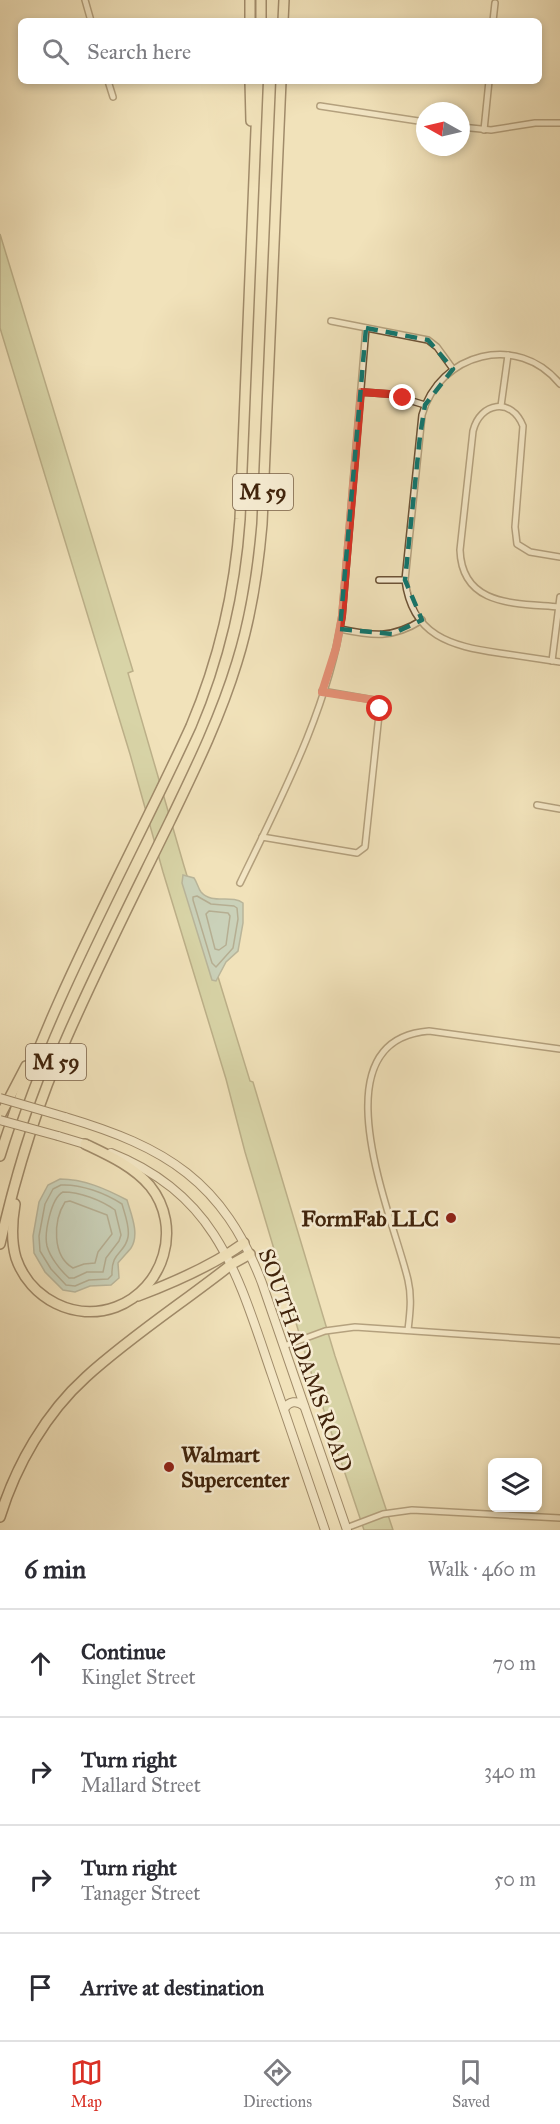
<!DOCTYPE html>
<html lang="en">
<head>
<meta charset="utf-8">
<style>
	:root { --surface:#fff; --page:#f7f7f7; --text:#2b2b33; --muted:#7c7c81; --line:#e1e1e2; --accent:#d93025 }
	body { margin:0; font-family:"IM FELL Great Primer",serif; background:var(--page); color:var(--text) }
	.controls { position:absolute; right:18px; bottom:18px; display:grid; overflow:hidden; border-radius:9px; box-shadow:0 3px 9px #0003 }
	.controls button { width:54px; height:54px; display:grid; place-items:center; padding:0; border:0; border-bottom:2px solid var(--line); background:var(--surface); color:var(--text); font:30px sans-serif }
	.compass { position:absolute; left:416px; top:102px; width:54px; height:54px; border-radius:50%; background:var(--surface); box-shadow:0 3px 9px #0003; rotate:278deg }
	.stop { position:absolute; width:18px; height:18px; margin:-14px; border:4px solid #d93025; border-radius:50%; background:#fff }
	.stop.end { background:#d93025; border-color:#fff; box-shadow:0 2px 6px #0008 }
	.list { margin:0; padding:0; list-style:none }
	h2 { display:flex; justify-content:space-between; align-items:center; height:78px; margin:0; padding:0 24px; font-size:26px }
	h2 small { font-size:20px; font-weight:400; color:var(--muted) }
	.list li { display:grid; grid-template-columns:39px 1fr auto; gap:18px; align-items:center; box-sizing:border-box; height:108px; padding:0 24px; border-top:2px solid var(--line) }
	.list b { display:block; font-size:22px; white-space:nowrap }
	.list p { margin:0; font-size:20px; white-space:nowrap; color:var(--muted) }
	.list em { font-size:20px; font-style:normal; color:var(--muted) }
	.icon { flex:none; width:33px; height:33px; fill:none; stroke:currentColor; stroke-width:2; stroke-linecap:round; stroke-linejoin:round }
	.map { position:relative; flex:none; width:560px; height:1530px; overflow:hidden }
	.search { position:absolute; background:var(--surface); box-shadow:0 3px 9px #0003; left:18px; right:18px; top:18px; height:66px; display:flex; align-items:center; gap:15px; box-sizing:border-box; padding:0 21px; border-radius:9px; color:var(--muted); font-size:22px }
	.sheet { height:510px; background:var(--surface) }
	nav { display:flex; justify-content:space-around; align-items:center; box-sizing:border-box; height:84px; border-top:2px solid var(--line); background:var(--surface); font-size:16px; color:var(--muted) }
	nav a { display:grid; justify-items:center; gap:3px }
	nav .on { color:var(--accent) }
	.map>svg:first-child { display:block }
</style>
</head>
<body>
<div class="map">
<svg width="560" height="1530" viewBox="0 0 560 1530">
	<rect width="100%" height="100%" fill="#f1e2ba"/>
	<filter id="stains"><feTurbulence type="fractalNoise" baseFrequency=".00333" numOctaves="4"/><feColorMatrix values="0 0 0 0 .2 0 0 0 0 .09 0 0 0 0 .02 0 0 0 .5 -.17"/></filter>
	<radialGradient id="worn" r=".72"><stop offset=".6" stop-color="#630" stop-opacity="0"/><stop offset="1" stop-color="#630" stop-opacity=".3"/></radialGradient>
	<path fill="#bac390" stroke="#7d734e" stroke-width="1.5" d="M0,234l133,437 -5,2 56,193 66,215 3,1 82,274 58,174h-29l-56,-167 -63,-211 -19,-73 -63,-207 -33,-118 -130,-426z"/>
	<g fill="#9cbcb8" stroke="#777f73" stroke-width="1.5">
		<path d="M183,875l11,3c3,4 4,10 7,14 11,13 31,2 42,11v20l-5,28 -12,11 -10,19 -4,-1 -30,-97z"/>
		<path d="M60,1179c24,0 46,10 67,21 4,14 13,34 4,48 -4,5 -9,10 -13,15l1,15 -8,7 -21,1 -15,6 -12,-2 -18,-18 -11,-19 -1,-17 6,-34 9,-17z"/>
	</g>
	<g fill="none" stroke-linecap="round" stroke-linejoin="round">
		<g stroke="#6e7062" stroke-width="1.5">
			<path d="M197,896l14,8 23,2 3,2 1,11 -5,29 -17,19 -4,-4 -19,-63v-3z"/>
			<path d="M209,911l19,2 2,3 -4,29 -7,5 -4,-1 -9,-35z"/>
			<path d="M61,1185c20,-1 44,8 61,19 3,11 8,23 6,33 -3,17 -17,14 -16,38l-4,4 -19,1 -14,6 -9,-1 -15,-16 -11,-18 -1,-15 6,-32 8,-15z"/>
			<path d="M63,1192c17,0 38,8 52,18l6,25 -2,6 -13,17 -3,14h-16l-13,6h-5c-9,-8 -19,-21 -22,-32 -3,-13 4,-48 16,-54z"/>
			<path d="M70,1201l37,14 5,19 -14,18 -3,11 -11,1 -11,4c-21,-12 -20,-47 -8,-66z"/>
		</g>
		<defs>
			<g id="street">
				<path d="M85,0l6,21"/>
				<path d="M493,21l2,-18"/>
				<path d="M108,81l5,16"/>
				<path d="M320,106l105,16"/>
				<path d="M461,127l30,3 44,-7h25"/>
				<path d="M484,130l5,-49"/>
				<path d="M331,321l97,19 9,7 16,22"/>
				<path d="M560,384c-42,-52 -121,-31 -138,31l-17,165c7,56 46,66 94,73 21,3 41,6 61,9"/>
				<path d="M361,392l28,2 36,11"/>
				<path d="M501,406l7,-51"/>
				<path d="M379,580h26"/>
				<path d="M559,607c-43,-4 -97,0 -99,-57l13,-119c7,-29 39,-34 50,-5l-8,101 2,17 13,8 30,5"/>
				<path d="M340,629c33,7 52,10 82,-9"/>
				<path d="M552,661l8,-64"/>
				<path d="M537,805l23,4"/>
				<path d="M262,837l95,16 8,-6 15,-142 -6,-5 -52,-9"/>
				<path d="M240,883c40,-83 89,-176 102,-267l24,-288"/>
				<path d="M408,1330c2,-17 4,-33 0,-50 -14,-61 -94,-240 21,-249l131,18"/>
				<path d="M284,1346l41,-15 30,-4 205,14"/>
				<path d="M346,1528l37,-14 29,-4 148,8"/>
			</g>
			<g id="secondary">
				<path d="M65,1117c101,30 158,64 197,166l85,247"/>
				<path d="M58,1136l30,9"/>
				<path d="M111,1153c107,42 127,123 161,222 18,52 35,103 53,155"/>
				<path d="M284,1409c5,-8 13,-9 20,-3"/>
			</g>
			<g id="highway">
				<path d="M250,21v-21"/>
				<path d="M261,21v-21"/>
				<path d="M283,21l1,-21"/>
				<path d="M250,81l1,40"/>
				<path d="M0,1116l26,-50"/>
				<path d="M0,1156c46,-150 126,-288 191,-430 28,-66 44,-135 49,-207l18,-438"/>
				<path d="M15,1204c-3,18 -4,37 1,54 14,41 59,64 100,49 48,-18 67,-80 34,-121 -17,-20 -42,-31 -65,-42"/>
				<path d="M0,1244c16,-71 37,-140 67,-207 32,-73 68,-144 103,-216 25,-52 50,-103 67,-159 14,-45 21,-91 25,-138l19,-443"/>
				<path d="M138,1296c37,-14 74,-30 106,-53"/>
				<path d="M0,1517c16,-52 46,-104 86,-140 45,-41 98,-75 146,-113l18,-10"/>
			</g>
		</defs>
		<use href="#street" stroke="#6c5337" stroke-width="8"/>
		<use href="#secondary" stroke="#40230b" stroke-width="10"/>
		<use href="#highway" stroke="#40230b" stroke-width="12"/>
		<use href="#street" stroke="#f6ecd2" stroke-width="5"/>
		<use href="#secondary" stroke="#f6ecd2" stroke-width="8"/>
		<use href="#highway" stroke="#f1e2ba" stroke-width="9"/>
		<defs>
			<g id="secondary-bridge">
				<path d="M0,1098l65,19"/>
				<path d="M0,1120l58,16"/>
			</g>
		</defs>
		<use href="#secondary-bridge" stroke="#40230b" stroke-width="10" stroke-linecap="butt"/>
		<use href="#secondary-bridge" stroke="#f6ecd2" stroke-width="8"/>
	</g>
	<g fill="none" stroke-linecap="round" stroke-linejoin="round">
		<path stroke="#d93025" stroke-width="8" d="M380,709l-6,-9 -52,-8 14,-44 6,-32 19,-224 28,2 14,4"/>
	</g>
	<path d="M0 0H560V1530H0ZM366,328l62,12 25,29 -28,36 -5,31 -15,144 17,40 -30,14 -52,-5z" fill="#f1e2ba" fill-opacity=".55" fill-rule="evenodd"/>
	<path fill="none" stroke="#0f766e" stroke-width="4.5" stroke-dasharray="12 8" stroke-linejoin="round" d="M366,328l62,12 25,29 -28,36 -5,31 -15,144 17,40 -30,14 -52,-5z"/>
	<g fill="#8f2418" stroke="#f6ecd2" stroke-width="2">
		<circle cx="451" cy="1218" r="6"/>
		<circle cx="169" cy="1467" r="6"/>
	</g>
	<g text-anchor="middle" stroke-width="5" stroke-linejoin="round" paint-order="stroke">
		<g fill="#f6ecd2" stroke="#775f47" stroke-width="1.5">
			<rect x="233" y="474" width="60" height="36" rx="4.5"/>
			<rect x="26" y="1044" width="60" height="36" rx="4.5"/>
		</g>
		<g font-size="21" font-weight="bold" fill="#40230b">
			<text x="263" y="499">M 59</text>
			<text x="56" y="1069">M 59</text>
		</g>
		<g font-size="22" font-weight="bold" fill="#40230b" stroke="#f6ecd2" text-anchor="end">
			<text x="439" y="1226">FormFab LLC</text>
			<text x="181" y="1462" text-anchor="start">Walmart<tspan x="181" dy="25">Supercenter</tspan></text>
		</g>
		<g font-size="22" fill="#40230b" stroke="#f6ecd2">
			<text transform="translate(306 1360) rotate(70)" y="8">SOUTH ADAMS ROAD</text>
		</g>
	</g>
	<rect width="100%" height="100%" filter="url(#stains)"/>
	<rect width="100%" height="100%" fill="url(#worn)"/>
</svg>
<div class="controls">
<button><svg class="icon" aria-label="layers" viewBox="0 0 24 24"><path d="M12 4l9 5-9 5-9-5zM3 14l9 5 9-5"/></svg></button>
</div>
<svg class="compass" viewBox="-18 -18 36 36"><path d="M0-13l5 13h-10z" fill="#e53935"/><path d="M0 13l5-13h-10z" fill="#7c7c81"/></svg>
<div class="stop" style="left:380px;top:709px"></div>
<div class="stop end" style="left:403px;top:398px"></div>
<div class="search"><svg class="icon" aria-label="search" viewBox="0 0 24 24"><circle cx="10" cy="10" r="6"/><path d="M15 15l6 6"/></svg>Search here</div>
</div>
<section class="sheet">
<h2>6 min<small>Walk · 460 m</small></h2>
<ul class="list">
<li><svg class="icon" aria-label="ahead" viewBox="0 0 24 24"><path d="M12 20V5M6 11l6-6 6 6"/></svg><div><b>Continue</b><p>Kinglet Street</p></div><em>70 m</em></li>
<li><svg class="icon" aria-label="right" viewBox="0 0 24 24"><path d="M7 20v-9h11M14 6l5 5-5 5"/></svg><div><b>Turn right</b><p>Mallard Street</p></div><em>340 m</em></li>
<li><svg class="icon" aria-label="right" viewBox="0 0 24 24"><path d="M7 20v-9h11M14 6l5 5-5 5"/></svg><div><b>Turn right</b><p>Tanager Street</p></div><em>50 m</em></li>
<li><svg class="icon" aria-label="arrive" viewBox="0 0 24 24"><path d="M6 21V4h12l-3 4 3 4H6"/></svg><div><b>Arrive at destination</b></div></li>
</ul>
</section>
<nav>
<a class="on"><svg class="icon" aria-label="map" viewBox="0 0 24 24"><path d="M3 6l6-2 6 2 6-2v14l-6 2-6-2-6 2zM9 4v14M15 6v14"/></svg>Map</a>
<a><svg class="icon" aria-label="directions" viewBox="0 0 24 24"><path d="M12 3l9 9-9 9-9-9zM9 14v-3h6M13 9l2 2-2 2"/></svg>Directions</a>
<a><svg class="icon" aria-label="saved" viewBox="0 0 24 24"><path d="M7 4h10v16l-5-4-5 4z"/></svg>Saved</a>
</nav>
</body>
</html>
